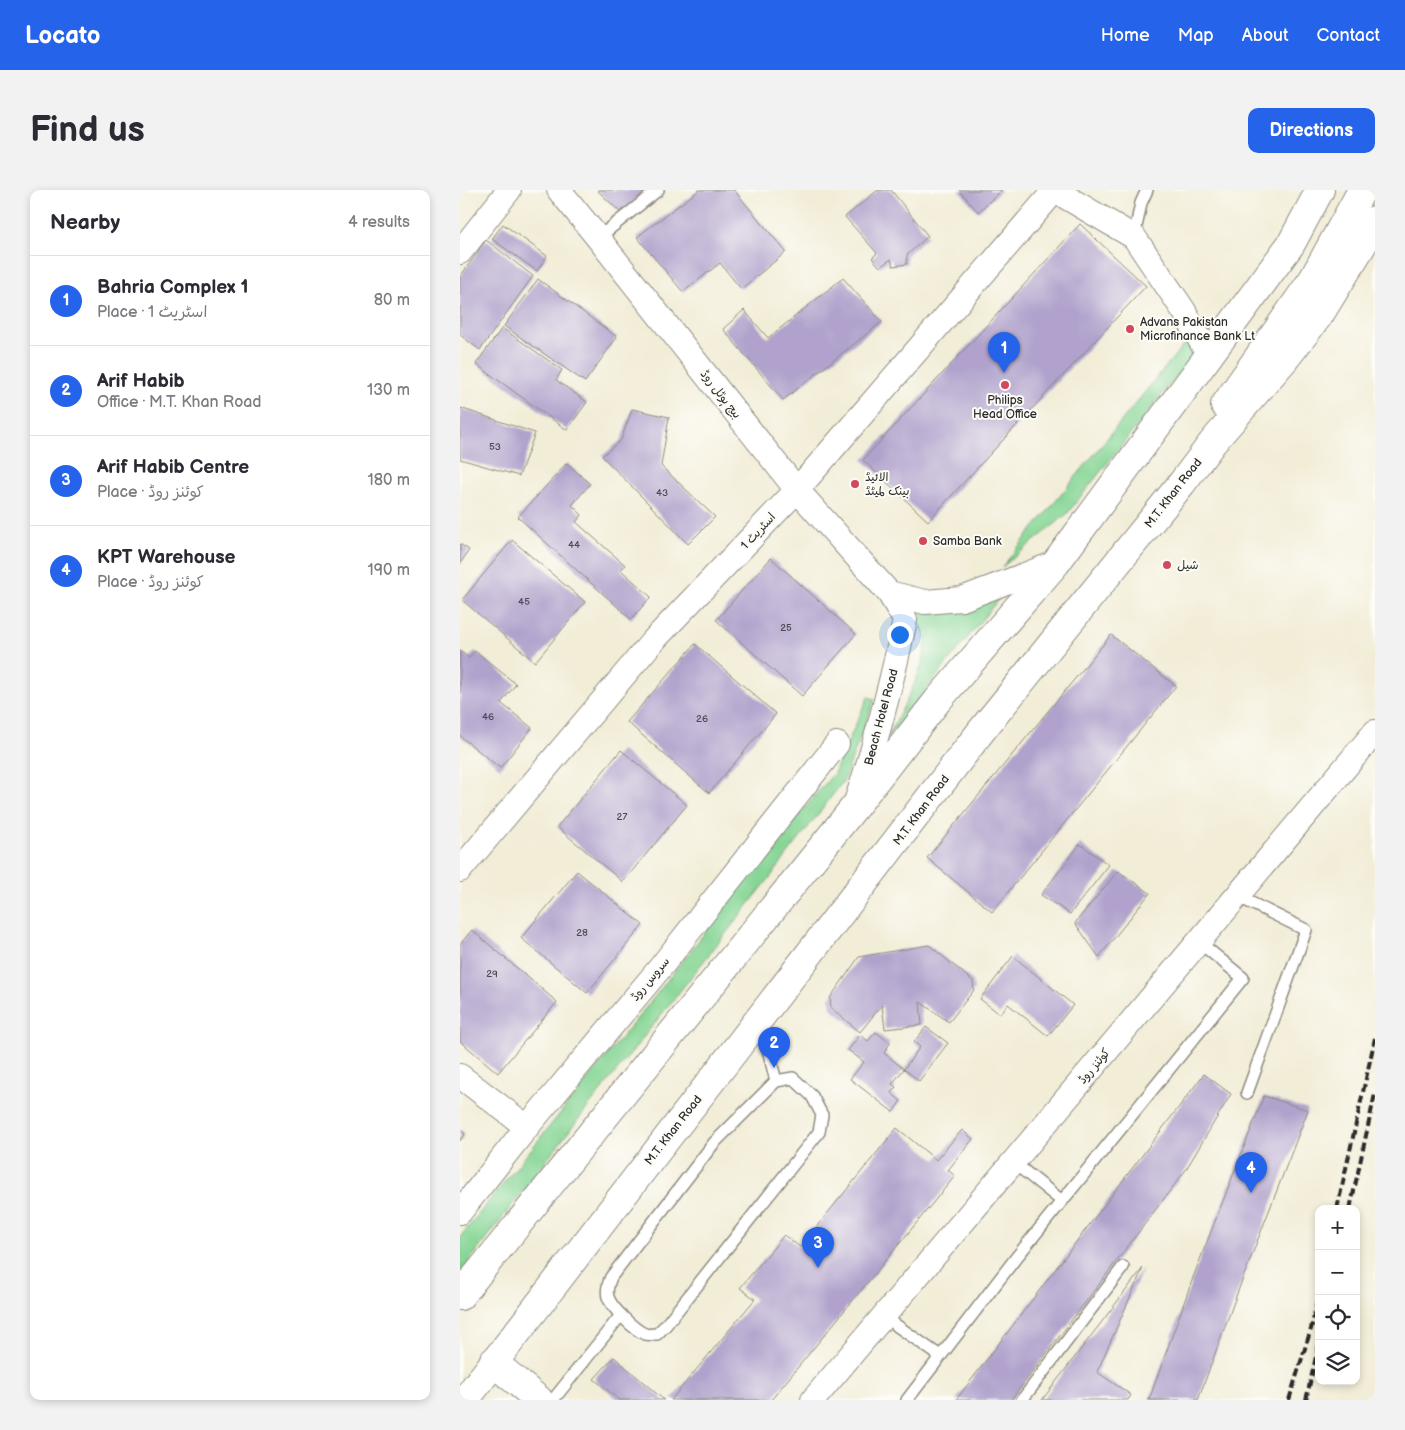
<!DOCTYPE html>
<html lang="en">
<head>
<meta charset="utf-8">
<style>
	:root { --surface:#fff; --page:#f2f2f3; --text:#2b2b33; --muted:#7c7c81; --line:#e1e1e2; --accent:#2563eb }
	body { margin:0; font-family:"Balsamiq Sans","Playpen Sans Arabic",sans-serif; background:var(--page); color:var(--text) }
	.controls { position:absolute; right:15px; bottom:15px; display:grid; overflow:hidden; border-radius:10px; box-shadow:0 2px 8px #0003 }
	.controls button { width:45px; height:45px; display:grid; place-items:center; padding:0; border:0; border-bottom:1px solid var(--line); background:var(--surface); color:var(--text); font:25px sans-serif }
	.you { position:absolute; left:439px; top:444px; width:18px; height:18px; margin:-12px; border:4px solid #fff; border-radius:50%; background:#1a73e8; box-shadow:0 0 0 8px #1a73e833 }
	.badge { display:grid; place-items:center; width:32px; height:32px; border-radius:50%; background:var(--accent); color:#fff; font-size:16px; font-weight:700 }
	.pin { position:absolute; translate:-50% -41px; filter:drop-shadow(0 1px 2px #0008) }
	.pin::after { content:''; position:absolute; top:26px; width:18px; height:15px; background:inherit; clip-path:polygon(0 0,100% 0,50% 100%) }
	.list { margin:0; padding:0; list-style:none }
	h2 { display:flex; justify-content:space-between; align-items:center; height:65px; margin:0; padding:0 20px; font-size:21px }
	h2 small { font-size:16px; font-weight:400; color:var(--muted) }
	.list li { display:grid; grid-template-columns:32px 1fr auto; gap:15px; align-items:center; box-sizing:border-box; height:90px; padding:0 20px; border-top:1px solid var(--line) }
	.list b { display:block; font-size:19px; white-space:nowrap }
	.list p { margin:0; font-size:16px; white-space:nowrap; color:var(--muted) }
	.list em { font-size:16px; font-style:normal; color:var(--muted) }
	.icon { flex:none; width:28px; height:28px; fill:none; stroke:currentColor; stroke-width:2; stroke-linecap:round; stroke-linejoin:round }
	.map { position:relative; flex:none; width:915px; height:1210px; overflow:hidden; border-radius:10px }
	header { display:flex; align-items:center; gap:30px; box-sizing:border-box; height:70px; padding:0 25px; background:var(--accent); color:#fff }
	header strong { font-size:24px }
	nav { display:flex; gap:28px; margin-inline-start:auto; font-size:18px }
	.intro { display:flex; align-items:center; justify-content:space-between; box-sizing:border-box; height:120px; padding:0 30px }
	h1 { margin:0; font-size:35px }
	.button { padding:12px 22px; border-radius:10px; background:var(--accent); color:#fff; font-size:18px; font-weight:700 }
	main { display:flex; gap:30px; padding:0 30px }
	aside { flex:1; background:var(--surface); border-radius:10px; box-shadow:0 2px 8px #0003 }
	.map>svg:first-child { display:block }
</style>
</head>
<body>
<header>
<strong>Locato</strong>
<nav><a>Home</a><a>Map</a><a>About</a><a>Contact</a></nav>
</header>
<div class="intro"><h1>Find us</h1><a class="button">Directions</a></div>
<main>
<aside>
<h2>Nearby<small>4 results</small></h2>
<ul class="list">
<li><span class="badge">1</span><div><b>Bahria Complex 1</b><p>Place · اسٹریٹ 1</p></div><em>80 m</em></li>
<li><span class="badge">2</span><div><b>Arif Habib</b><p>Office · M.T. Khan Road</p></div><em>130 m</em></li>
<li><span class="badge">3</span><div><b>Arif Habib Centre</b><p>Place · کوئنز روڈ</p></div><em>180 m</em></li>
<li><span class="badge">4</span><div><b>KPT Warehouse</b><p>Place · کوئنز روڈ</p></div><em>190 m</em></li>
</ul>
</aside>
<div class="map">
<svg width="915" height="1210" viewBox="0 0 915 1210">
	<rect width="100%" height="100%" fill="#fdfcf7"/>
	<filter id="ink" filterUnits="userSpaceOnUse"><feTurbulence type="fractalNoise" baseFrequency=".02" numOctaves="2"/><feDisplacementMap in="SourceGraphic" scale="10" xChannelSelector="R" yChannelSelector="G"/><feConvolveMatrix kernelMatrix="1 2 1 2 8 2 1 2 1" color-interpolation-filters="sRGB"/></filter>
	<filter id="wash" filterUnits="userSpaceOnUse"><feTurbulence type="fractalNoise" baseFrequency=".0096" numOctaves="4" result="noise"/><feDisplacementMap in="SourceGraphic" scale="20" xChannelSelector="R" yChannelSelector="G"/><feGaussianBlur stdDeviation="1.12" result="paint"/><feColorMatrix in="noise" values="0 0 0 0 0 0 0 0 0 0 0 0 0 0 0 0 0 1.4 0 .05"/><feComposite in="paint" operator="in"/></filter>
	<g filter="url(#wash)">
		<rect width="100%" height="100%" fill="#f2edd7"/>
		<g fill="#86d695" stroke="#588060">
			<path d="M730,147l1,21 -125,157 -64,52z"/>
			<path d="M549,396l-121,151c12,-25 42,-75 37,-101 -3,-12 -11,-25 -16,-36l52,10 14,-2z"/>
			<path d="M408,507l7,2 -31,81 -72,95 -206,260 -106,138v-36l188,-232 110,-140 76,-92z"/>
		</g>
		<g id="blocks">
			<g fill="#b0a2cc">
				<path d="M137,0h51l-27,23z"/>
				<path d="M239,0h35l52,62 -45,37 -21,-26 -37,29 -46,-55z"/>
				<path d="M418,0h13l37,46 -21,19v9l-14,2 -2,-7 -11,8 -8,-9 5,-5 -32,-36z"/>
				<path d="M499,0h43l-24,22z"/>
				<path d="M43,34l44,32 -10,15 -45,-32z"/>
				<path d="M620,34l66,62 -218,235 -65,-61z"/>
				<path d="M26,50l47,36 -53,74 -20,-15v-58z"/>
				<path d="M383,88l39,44 -99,78 -60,-71 21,-19 24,28z"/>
				<path d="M78,89l79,58 -32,45 -81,-56z"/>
				<path d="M42,138l60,42 -6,10 31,22 -20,28 -91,-66z"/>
				<path d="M0,218l75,25 -16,43 -59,-17z"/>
				<path d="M172,219l37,8 -8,49 54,51 -27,27 -86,-88 19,-16z"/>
				<path d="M107,273l23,21 -18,21 10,10 -6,7 49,43 -4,5 30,27 -20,22 -113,-102z"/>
				<path d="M52,350l73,62 -50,60 -73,-62z"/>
				<path d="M0,354l9,6 -9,14z"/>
				<path d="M311,368l85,76 -54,62 -86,-76z"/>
				<path d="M651,445l65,51 -184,226 -65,-54z"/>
				<path d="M235,454l81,70 -67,79 -82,-71z"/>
				<path d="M0,461l9,7 6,-7 41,33 -15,19 31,25 -32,40 -40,-32z"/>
				<path d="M161,560l66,55 -64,77 -66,-55z"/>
				<path d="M620,654l29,21 -39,49 -29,-19z"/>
				<path d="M117,681l66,54 -56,68 -66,-55z"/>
				<path d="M658,681l32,22 -51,64 -24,-34z"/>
				<path d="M12,740l85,72 -59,71 -38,-32v-97z"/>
				<path d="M469,755l44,36 1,9 -25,32 -29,-20 2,23 -37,4 -3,-24 -22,27 -29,-24 -1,-10 29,-41z"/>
				<path d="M553,766l60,49 -25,31 -40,-32 -8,10 -20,-15z"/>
				<path d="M466,837l22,16 -29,38 -15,-12 16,-22 -6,-5z"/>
				<path d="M416,842l14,11 -6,10 20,16 -12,15 4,3 -5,6 10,8 -8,11 -43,-33 14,-17 -16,-12 12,-15 8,6z"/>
				<path d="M744,884l27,20 -46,77 -174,229h-55z"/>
				<path d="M804,906l44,14 -70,181 -40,109h-49l45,-125z"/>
				<path d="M437,938l39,32 26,-30 11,9 -25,31 7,6 -184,224h-100l84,-101 -15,-11 44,-53 16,12z"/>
				<path d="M0,939l5,5 -5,7z"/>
				<path d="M683,1078l-46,104 34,23 -3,5h-86z"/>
				<path d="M154,1167l50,43h-45l-25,-21z"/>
			</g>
		</g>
	</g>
	<g filter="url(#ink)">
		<use href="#blocks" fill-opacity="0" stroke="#8e8c81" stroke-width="1"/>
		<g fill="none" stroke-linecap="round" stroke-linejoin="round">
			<defs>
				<g id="lane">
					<path d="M674,47l7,-34 6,-13"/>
					<path d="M138,48l60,-48"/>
					<path d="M777,706l69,34 -59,163"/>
					<path d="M301,832l15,59"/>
					<path d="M333,888l19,18 10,19 -3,17 -154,194 -8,8c-4,0 -8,1 -12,0 -11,-4 -34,-27 -37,-37 -2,-7 0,-13 3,-20l103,-134 62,-62z"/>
					<path d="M553,972l49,39"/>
					<path d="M423,1126l57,40"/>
					<path d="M93,1210l68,-85"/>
					<path d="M447,1210l108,-141 228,-281 -44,-36"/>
					<path d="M562,1210l101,-133"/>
				</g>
				<g id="street">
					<path d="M99,0l39,48 199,252 92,103 16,27c-13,61 -28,120 -48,179"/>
					<path d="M594,0l80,47 50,74 25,45"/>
					<path d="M0,62l49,-62"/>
					<path d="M429,403l36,9 37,-3 94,-36"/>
					<path d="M0,680l192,-228 145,-152 258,-300"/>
					<path d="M0,886l67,51"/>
					<path d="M0,1022l67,-85 133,-159 177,-224"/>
					<path d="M353,1210l562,-668"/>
				</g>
				<path id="secondary" d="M33,1172l46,38"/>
				<g id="highway">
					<path d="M765,215l88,-126 49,-89"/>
					<path d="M0,1106l393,-487 85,-109 118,-137 235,-319 29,-54"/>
					<path d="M5,1210l517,-670 200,-247 31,-41 71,-82 36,-46 46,-75 9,-19"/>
				</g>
			</defs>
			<use href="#lane" stroke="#8e8c81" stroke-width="14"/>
			<use href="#street" stroke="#8e8c81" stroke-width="26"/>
			<use href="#secondary" stroke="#8e8c81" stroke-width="30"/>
			<use href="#highway" stroke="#8e8c81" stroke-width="30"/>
			<use href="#lane" stroke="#fff" stroke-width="11"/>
			<use href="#street" stroke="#fff" stroke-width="24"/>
			<use href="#secondary" stroke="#fff" stroke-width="28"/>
			<use href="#highway" stroke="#fff" stroke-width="28"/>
			<g stroke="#2b2b2b" stroke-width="4" stroke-dasharray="8 4" stroke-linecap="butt">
				<path d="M877,1019l38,-171"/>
				<path d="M890,1019l25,-115"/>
				<path d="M829,1210l22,-71 8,-36"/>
				<path d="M846,1210l13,-56"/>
			</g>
		</g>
	</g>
	<g fill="#d1495b" stroke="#fdfcf7" stroke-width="2">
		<circle cx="670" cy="139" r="5"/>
		<circle cx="545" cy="195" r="5"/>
		<circle cx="395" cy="294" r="5"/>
		<circle cx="463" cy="351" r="5"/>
		<circle cx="707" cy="375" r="5"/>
	</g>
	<g text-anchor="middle" stroke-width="4" stroke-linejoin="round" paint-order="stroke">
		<g font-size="10" fill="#4c4953">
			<text x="35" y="260">53</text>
			<text x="202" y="306">43</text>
			<text x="114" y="358">44</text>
			<text x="64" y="415">45</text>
			<text x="326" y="441">25</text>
			<text x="28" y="530">46</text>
			<text x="242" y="532">26</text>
			<text x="162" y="630">27</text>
			<text x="122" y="746">28</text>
			<text x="32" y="787">29</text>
		</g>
		<g font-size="12" fill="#2b2b2b" stroke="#fdfcf7" text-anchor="start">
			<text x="680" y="136">Advans Pakistan<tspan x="680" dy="14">Microfinance Bank Lt</tspan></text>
			<text x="545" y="214" text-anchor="middle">Philips<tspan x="545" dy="14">Head Office</tspan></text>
			<text x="405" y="291">الائیڈ<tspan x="405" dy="14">بینک لمیٹڈ</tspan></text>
			<text x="473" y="355">Samba Bank</text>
			<text x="717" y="379">شیل</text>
		</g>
		<g font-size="12" fill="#2b2b2b" stroke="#fdfcf7">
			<text transform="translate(261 204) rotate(52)" y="4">بیچ ہوٹل روڈ</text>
			<text transform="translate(713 303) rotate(-52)" y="4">M.T. Khan Road</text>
			<text transform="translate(298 341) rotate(-47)" y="4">اسٹریٹ 1</text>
			<text transform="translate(421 527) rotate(-75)" y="4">Beach Hotel Road</text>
			<text transform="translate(461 620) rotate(-53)" y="4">M.T. Khan Road</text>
			<text transform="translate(190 789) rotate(-50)" y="4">سروس روڈ</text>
			<text transform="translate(634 876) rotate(-50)" y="4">کوئنز روڈ</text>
			<text transform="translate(213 940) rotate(-52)" y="4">M.T. Khan Road</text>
		</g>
	</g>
</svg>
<div class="controls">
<button>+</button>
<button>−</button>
<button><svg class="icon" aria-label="locate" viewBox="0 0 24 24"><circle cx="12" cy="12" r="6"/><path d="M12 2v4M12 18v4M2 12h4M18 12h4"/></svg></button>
<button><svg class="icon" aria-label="layers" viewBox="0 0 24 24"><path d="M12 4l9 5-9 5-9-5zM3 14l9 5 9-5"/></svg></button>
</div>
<div class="you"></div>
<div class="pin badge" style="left:544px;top:183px">1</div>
<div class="pin badge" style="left:314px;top:878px">2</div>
<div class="pin badge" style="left:358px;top:1078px">3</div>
<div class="pin badge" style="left:791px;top:1003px">4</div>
</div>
</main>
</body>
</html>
